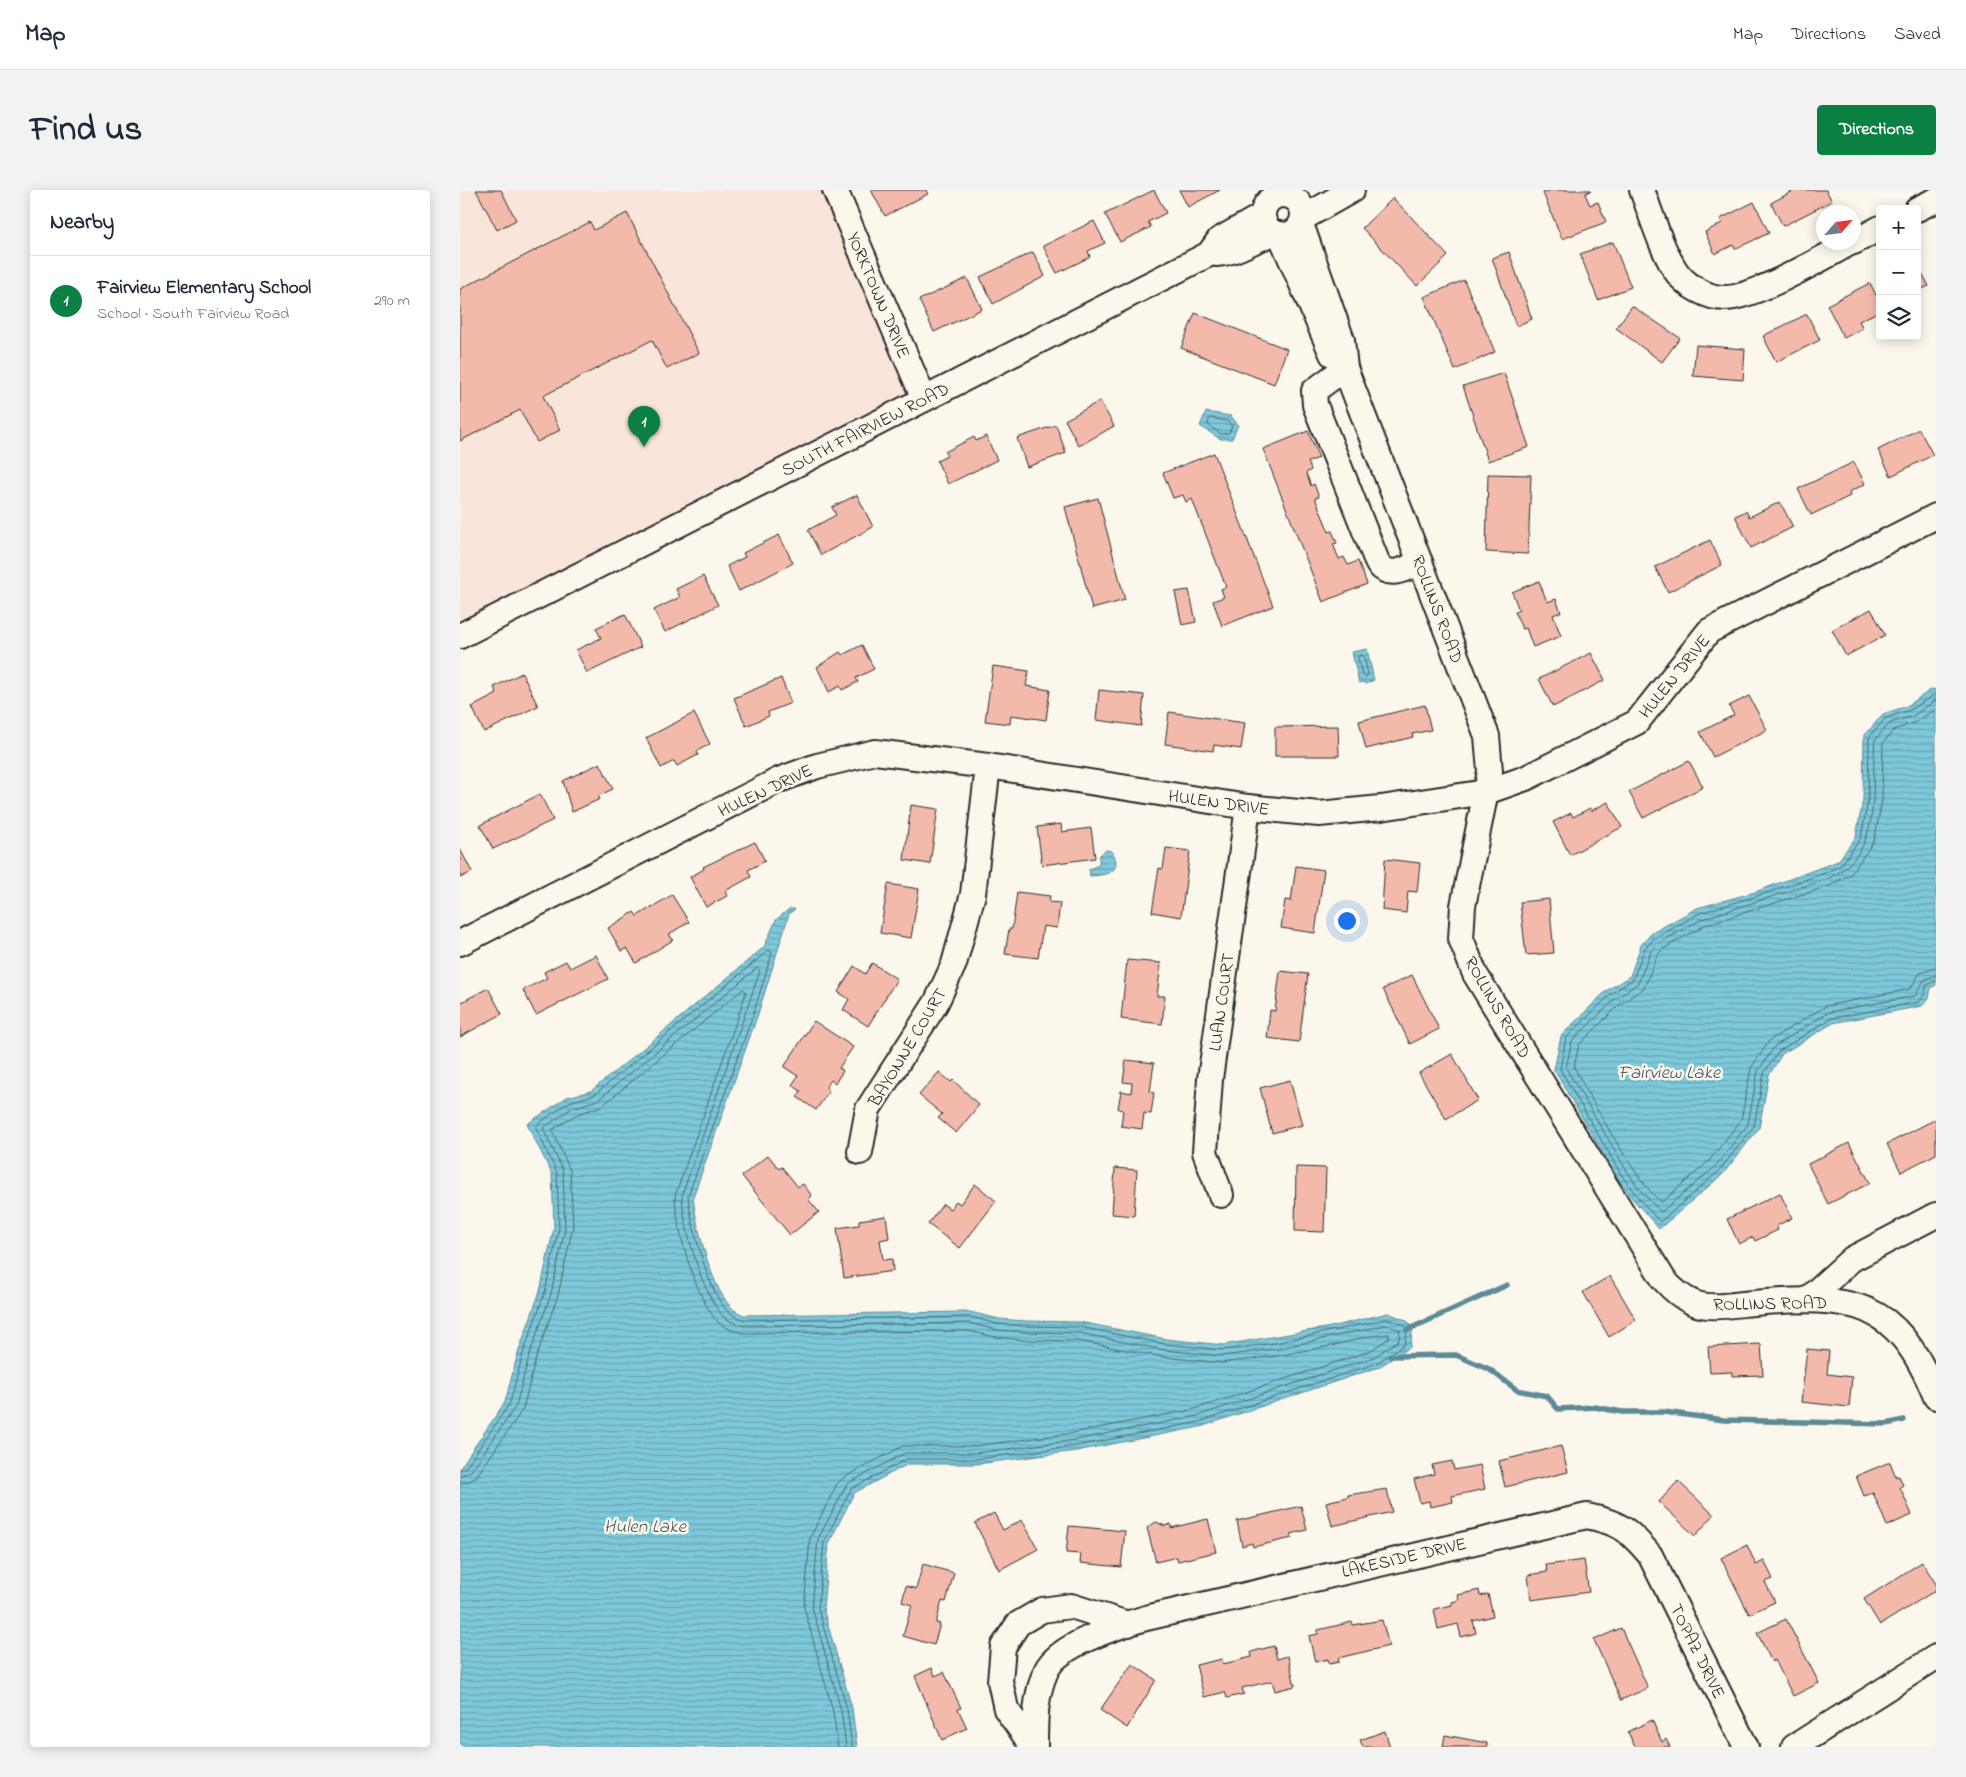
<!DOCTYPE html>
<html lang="en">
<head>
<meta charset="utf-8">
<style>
	:root { --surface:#fff; --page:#f2f2f3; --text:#1f2937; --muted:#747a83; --line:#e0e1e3; --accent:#0b8043 }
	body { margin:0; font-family:"Indie Flower",sans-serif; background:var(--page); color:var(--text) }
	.controls { position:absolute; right:15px; top:15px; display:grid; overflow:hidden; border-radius:5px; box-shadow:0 2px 12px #0003 }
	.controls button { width:45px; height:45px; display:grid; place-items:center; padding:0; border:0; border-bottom:1px solid var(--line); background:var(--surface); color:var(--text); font:25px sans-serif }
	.compass { position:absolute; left:1356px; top:15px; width:45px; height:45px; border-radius:50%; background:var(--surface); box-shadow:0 2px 12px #0003; rotate:62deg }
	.you { position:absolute; left:886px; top:730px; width:18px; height:18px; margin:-12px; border:4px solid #fff; border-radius:50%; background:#1a73e8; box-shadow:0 0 0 8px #1a73e833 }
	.badge { display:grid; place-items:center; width:32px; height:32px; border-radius:50%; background:var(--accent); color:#fff; font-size:16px; font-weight:700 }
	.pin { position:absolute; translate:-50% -41px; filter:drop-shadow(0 1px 2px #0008) }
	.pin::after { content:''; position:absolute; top:26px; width:18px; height:15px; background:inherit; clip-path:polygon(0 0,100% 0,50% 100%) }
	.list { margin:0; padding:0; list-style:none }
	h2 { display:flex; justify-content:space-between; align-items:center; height:65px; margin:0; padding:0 20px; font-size:21px }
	h2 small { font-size:16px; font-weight:400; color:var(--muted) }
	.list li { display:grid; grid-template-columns:32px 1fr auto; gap:15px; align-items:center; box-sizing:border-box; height:90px; padding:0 20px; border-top:1px solid var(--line) }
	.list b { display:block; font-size:19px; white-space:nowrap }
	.list p { margin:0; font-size:16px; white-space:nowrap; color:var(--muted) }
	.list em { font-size:16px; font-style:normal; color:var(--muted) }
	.icon { flex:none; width:28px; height:28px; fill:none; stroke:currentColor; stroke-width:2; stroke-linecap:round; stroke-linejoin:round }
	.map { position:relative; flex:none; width:1476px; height:1557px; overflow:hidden; border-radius:5px }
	header { display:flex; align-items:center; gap:30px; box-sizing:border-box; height:70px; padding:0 25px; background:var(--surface); border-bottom:1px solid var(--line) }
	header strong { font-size:24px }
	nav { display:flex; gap:28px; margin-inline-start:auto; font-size:18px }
	.intro { display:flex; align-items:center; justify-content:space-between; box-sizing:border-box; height:120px; padding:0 30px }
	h1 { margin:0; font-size:35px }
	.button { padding:12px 22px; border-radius:5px; background:var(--accent); color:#fff; font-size:18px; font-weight:700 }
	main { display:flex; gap:30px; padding:0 30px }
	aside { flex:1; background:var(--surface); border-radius:5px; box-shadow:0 2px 12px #0003 }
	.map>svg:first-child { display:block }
</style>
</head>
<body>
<header>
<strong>Map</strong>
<nav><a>Map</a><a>Directions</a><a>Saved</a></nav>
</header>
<div class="intro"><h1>Find us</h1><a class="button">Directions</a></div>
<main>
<aside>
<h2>Nearby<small></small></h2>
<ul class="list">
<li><span class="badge">1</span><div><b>Fairview Elementary School</b><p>School · South Fairview Road</p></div><em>290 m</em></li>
</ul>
</aside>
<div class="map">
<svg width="1476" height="1557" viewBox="0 0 1476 1557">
	<defs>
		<pattern id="water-rules" width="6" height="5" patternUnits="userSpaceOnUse" patternTransform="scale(1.25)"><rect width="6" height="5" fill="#7dc9dc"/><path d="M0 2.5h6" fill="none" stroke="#67a3b3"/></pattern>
	</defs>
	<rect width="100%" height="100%" fill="#fbf7ec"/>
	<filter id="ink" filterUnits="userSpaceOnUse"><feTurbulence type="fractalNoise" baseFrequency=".02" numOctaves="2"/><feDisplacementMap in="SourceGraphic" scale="10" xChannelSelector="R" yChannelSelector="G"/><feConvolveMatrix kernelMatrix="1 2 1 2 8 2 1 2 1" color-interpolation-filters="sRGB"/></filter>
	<g filter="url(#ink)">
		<path fill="#f9e5d9" d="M0,0h375l89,209 -464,237z"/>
		<g fill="url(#water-rules)" stroke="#5c8a95">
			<path d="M746,222l25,4 7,9 -6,14h-12l-20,-13z"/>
			<path d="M907,459l7,31 -9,4 -1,-2 -5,1 -7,-31z"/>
			<path d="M1472,499l4,1v295l-5,3 -2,10 -7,8 -89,17 -51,31 -13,21 -10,53 -36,46 -64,55 -28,-32 -14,-20 -63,-107 7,-34 45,-45 24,-15 11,-31 11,-12 45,-25 58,-16 83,-31 18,-24 7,-38 1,-63 19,-22 24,-8z"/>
			<path d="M646,660l6,1c12,22 -6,24 -22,25l-1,-7 10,-4v-9z"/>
			<path d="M329,719h6l-6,5 -31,100 -65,183c3,28 18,90 38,110 3,4 9,6 13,8l226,-3 29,7 26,2 55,1 86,17 57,6 108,-18 57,-14 18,7 7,7 -3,20 -31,20 -179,60 -124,24 -99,13h-69l-54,29 -25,50 -6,65 29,100 5,39h-397v-279l45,-66 13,-49 22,-62 14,-64 -2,-53 -25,-50 40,-27 24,-6 54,-44 119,-100 12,-27z"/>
		</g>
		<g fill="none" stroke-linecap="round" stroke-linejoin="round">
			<g stroke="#4c6a72" stroke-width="1">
				<path d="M750,228l18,3 4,5 -3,7 -8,1 -13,-9z"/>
				<path d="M900,465l4,2 4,17 -2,3 -4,-2 -4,-17z"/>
				<path d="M1476,504l-26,16 -24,8 -17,19 -1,63 -7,38 -20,27 -16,8 -68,23 -57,17 -45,25 -10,10 -12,31 -23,16 -44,43 -6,31 61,105 14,20 25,28 59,-51 35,-45 10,-53 15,-22 53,-33 87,-16 5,-7 3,-10 9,-4"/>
				<path d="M1476,510l-23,16 -23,7 -15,17c-5,52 10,112 -48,139l-125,40 -43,24 -8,8 -13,32 -24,17 -42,41 -6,27 61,103 13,19 21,22 54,-45 33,-43 10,-53 17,-25 54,-34 86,-16 9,-16 12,-5"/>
				<path d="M1476,519l-20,13 -22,8 -11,13 -1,57 -8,41 -23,33 -22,12 -124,39 -42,24 -6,7 -13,32 -25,17 -40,40 -5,22c14,27 66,122 88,135l47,-41 32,-41 10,-52 19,-28 56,-34 84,-17 10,-16 16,-5"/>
				<path d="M0,1280l6,-3 44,-64 13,-49 22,-62 14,-64 -2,-55 -22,-47 34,-24 25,-7 175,-145 3,3 -18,59 -66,184c2,25 22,104 42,117 4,3 10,5 14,7l226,-3 28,7 26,2 56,1 85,17 58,6 52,-7 112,-24 16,5 4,4 -2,16 -28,19 -178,59 -123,24 -100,13h-69l-56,30 -27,53 -6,66 29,101 5,38"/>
				<path d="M0,1286l11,-5 45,-65 13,-50 22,-62 14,-65 -2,-58 -20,-43 29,-20 26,-8 159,-132 3,3 -78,224c1,31 20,99 41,121 5,5 14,8 21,10l225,-3 28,7 26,2 56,1 85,17 58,6 54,-7 110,-24 14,5 -1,10 -25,17 -177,59 -122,24 -99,13h-71l-58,31 -29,55 -6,68 29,103 5,37"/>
				<path d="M0,1293l8,-1 8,-5 47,-68 13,-51 22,-63 15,-69 -3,-56 -18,-40 23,-15 27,-9 141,-117 3,3 -5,16 -66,188c1,32 21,105 44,127 6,5 17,9 25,10l224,-2 28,6 27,3 55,1 85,16 59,6 55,-7 58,-11 34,-9 20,-2v4l-19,13 -175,58 -122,24 -98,13h-72l-60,32 -6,6 -27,54 -6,69 29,105 5,35"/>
			</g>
			<g stroke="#5c8a95" stroke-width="5.5">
				<path d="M947,1140l100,-45"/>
				<path d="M930,1166l66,-1 33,14 28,21 30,6 11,13 37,-2 27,5h42l60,8 162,4 18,-4"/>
			</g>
		</g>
		<g fill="#f3baac" stroke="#2b2b2b">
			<path d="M16,0h25l15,30 -19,10z"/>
			<path d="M411,0h55l2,4 -43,22z"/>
			<path d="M694,0l12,23 -18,9 3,5 -31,15 -15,-28z"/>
			<path d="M719,0h41l-32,17z"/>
			<path d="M1091,0h40l-6,4 5,11 8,-3 8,20 -44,17 -19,-46z"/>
			<path d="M1335,0h31l6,11 -49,25 -12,-23z"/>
			<path d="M933,8l55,58 -31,30 -55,-58z"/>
			<path d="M1294,12l15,31 -34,16 -2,-4 -18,9 -10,-22 17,-9 -2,-4z"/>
			<path d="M167,23l72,140 -32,16 -15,-29 -109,56 17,34 -23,12 -17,-32 -60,31v-152l130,-67 4,8z"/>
			<path d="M634,31l11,22 -17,8 2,6 -33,16 -14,-27z"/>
			<path d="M1153,52l18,45 -33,13 -18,-46z"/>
			<path d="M573,62l12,24 -52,28 -13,-27z"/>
			<path d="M1049,62l23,67 -16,7 -24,-68z"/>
			<path d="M1457,74l12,22 -12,5z"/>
			<path d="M507,88l15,31 -48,23 -15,-32z"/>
			<path d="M1004,90l31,72 -40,18 -31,-73z"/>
			<path d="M1410,93l10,20v8l-21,10 4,7 -19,10 -17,-33z"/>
			<path d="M1172,116l48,32 -18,24 -46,-34z"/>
			<path d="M735,123l92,36 -13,35 -93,-36z"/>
			<path d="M1347,124l13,26 -44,22 -13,-26z"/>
			<path d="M1236,155l49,4 -2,31 -50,-4z"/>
			<path d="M1044,183l25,74 -41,14 -25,-75z"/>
			<path d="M640,211l14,25 -35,20 -14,-26z"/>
			<path d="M596,235l10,28 -39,14 -10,-29z"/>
			<path d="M1459,239l14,26 -42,21 -13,-26z"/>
			<path d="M848,241l11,27 -11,4 3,8 -5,3 5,13 3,-2 5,13 -4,1 14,34 3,-1 5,12 -4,1 6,15 5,-2 4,8 10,-4 9,23 -44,18 -60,-153z"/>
			<path d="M526,246l11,24 -49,24 -11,-23 10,-5 -2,-4 29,-15 2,4z"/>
			<path d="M754,263l59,153 -51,20 -9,-25 11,-4 -3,-8 5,-2 -34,-88 -6,3 -3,-7 -10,3 -10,-25z"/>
			<path d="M1394,272l11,22 -16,8 1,4 -39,19 -13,-26z"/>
			<path d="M1028,284l43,1 -3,79 -42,-2z"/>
			<path d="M397,305l16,32 -52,28 -13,-25 28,-15 -4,-8z"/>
			<path d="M638,308l27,102 -33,9 -27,-102z"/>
			<path d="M1320,312l13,25 -42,21 -16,-32 11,-5 3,6z"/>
			<path d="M319,345l14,28 -54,28 -12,-25 18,-9 -2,-4z"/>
			<path d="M1250,350l12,25 -54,27 -13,-25z"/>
			<path d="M243,386l15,29 -53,27 -11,-22 26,-13 -4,-8z"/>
			<path d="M1079,391l8,21 9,-3 5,13 -8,3 8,21 -28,11 -7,-19 -4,1 -7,-17 4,-2 -7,-18z"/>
			<path d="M729,400l7,32 -14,3 -7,-33z"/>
			<path d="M1411,419l14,26 -39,21 -14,-26z"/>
			<path d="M165,424l16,33 -54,26 -11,-23 25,-12 -5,-10z"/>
			<path d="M402,455l12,24 -18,9 2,4 -16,8 -2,-4 -11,6 -12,-25 23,-15 2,3z"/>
			<path d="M1131,463l14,27 -52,27 -14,-28z"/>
			<path d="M533,476l36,5 -3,15 24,4 -4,30 -35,-5 -1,9 -25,-3z"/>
			<path d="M62,483l16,33 -54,26 -12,-25 25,-13 -3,-7z"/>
			<path d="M321,488l10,25 -23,9 1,4 -23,10 -12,-28z"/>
			<path d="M639,500l45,5 -3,31 -45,-6z"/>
			<path d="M1289,506l18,34 -54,27 -13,-25 34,-17 -5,-9z"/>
			<path d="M965,515l6,25 -19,4 1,3 -47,12 -7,-28z"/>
			<path d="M709,522l76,11 -4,26 -27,-4 -1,6 -48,-7z"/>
			<path d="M234,523l16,31 -13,7 1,4 -21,11 -3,-5 -13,7 -15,-30z"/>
			<path d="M878,536l1,30h-64v-29z"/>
			<path d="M1229,571l14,26 -60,31 -14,-26z"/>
			<path d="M140,573l13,26 -15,7 2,3 -28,13 -9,-31z"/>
			<path d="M80,604l13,26 -60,29 -13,-24z"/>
			<path d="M1148,612l14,25 -52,28 -17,-33 18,-9 2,4 17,-9 1,3z"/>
			<path d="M451,615l27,4 -8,55 -26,-4z"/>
			<path d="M601,634l1,8 29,-4 4,30 -53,7 -5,-38z"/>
			<path d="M295,652l10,19 -17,9 3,7 -26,14 2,5 -21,11 -16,-30 14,-8 -1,-2z"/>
			<path d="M706,658l24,3 -9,66 -29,-5 7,-44 4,1z"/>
			<path d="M0,659l12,23 -12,6z"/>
			<path d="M925,669l35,4 -3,29 -9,-1 -2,22 -24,-3z"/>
			<path d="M836,676l28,4 -9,63 -34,-5 4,-28 6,1z"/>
			<path d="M428,694l31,5 -8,49 -31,-5z"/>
			<path d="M557,702l33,4 -1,6 11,1 -3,25 -14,-2 -5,32 -33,-4 4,-25h3z"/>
			<path d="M212,705l17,27 -20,12 4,6 -37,23 -9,-15 -6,3 -13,-23 26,-16 3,4z"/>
			<path d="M1089,709l5,54 -28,2 -6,-53z"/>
			<path d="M136,765l12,24 -72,36 -13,-25 24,-12 -3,-6 22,-11 4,7z"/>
			<path d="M667,770l34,3 -4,33h8l-3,28 -41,-5z"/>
			<path d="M412,773l25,16 -29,47 -25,-16 6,-11 -11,-7 16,-26 11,8z"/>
			<path d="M820,781l28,3 -9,68 -32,-4 3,-28 5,1z"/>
			<path d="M952,785l27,54 -29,15 -27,-55z"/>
			<path d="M28,798l14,26 -42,23v-34z"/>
			<path d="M354,831l39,26 -14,21 4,3 -8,12 -4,-3 -5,7 3,4 -13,19 -19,-13 4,-6 -9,-6 6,-9 -14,-9z"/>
			<path d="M992,864l26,46 -32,19 -27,-46z"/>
			<path d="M666,870l28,3 -4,29 4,1 -3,21 -7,-1 -2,16 -21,-3 2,-16 -5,-1 3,-18 10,2 1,-10 -9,-1z"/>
			<path d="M479,882l12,10 2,-2 26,25 -23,28 -18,-15 4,-4 -23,-19z"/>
			<path d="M830,890l12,45 -30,8 -12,-45z"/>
			<path d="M1476,929v35l-35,18 -14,-28z"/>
			<path d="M1389,953l21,40 -42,21 -20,-40z"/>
			<path d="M308,965l11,14 3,-2 16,20 5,-3 9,12 -4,3 11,13 -29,23 -48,-59z"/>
			<path d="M836,977l30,1 -2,64 -29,-1z"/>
			<path d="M655,978l22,2 -3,46 -22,-2z"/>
			<path d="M515,994l21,17 -36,47 -32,-24 15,-20 7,5 6,-8 4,3z"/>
			<path d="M1320,1003l12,25 -16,8 2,4 -23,11 -2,-4 -14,7 -12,-25z"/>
			<path d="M426,1026l3,22 -9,2 3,20 9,-1 1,12 -49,7 -7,-50 22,-3v-5z"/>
			<path d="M1150,1086l26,44 -27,17 -26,-45z"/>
			<path d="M1301,1154l2,31 -31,1v-4l-22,1 -2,-26z"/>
			<path d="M1347,1159l22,2 -2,23 25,3 -3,30 -48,-5z"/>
			<path d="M1101,1256l7,26 -63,15 -6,-26z"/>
			<path d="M992,1271l2,9 26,-5 5,24 -33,7 1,6 -23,5 -1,-6 -9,2 -6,-24 20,-5 -2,-9z"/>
			<path d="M1430,1272l6,15 3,-1 4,9 -3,2 12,28 -25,11 -14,-33 -9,3 -8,-20z"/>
			<path d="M1218,1291l36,34 -19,21 -36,-34z"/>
			<path d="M927,1299l5,23 -60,14 -6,-24 22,-5v-2z"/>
			<path d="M841,1316l6,24 -16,4 1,4 -39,9 -1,-4 -10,3 -5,-25z"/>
			<path d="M534,1323l9,17 19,-10 16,29 -39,21 -24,-47z"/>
			<path d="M748,1329l8,33 -38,9 -1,-4 -21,5 -9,-34 9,-6 9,4 6,-2v4z"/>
			<path d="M609,1336l56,5 -4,36 -41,-4 1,-9 -15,-1z"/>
			<path d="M1287,1355l9,20 8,-4 9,18 -8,3 10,20 -26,12 -28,-56z"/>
			<path d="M1124,1370l5,32 -58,8 -3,-25 19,-3 -1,-7z"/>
			<path d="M1462,1372l14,22v6l-56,35 -16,-26z"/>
			<path d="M463,1374l31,9 -8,29 -4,-1 -6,22 4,1 -6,21 -31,-9 9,-31 -10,-3 4,-16 10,3z"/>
			<path d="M1019,1400l1,6 8,-2 5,22 -20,5 3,12 -15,4 -3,-13 -20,5 -4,-20 18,-4v-3l7,-2 -1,-5z"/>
			<path d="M1326,1429l33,64 -26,13 -18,-36 -3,2 -15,-29z"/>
			<path d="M922,1430l7,26 -51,12 1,4 -10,2 -1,-5 -13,3 -6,-26 9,-2v-4l34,-8 1,3z"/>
			<path d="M1161,1438l27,60 -27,12 -27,-60z"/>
			<path d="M814,1456l3,13 11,-3 7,30 -20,5 -3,-10 -30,7 2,6 -17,4 -2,-6 -21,5 -8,-32 26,-6 1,5 29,-7 -1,-5z"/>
			<path d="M672,1474l24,16 -29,48 -27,-18z"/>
			<path d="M472,1478l3,8 9,-4 17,36 -3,1 9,19 -25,12 -27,-64z"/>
			<path d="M1192,1530l10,22 4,-3 4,8h-35l-7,-15z"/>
			<path d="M925,1541l5,16h-27l-3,-7z"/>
			<path d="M985,1545l42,8v4h-44z"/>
		</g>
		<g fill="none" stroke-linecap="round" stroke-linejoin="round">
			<defs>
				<g id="minor">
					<path d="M375,0l89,209"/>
					<path d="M1182,0c9,24 21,64 36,84 9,12 30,24 46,24 31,0 98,-40 128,-56"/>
					<circle cx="823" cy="25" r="20"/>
					<path d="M1457,19l19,-9"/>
					<path d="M843,28l49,-28"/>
					<path d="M841,34l41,116 3,28 142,368 3,35 -27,135 -2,33 14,35 189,306c8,9 18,18 30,23 18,7 42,1 60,0 98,-8 142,-5 182,94"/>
					<path d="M820,44l52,120"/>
					<path d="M1394,52l26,-14"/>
					<path d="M756,64c21,-1 39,-16 59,-21"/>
					<path d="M885,178l-31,23 1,14 63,159c12,15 27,5 42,-2"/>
					<path d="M0,446l749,-382 10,-14 44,-25"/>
					<path d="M0,753l319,-163 38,-14 58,-14 113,14 260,41 71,7 62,-6 105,-16 40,-14 111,-56 72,-91 227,-115"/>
					<path d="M400,962l8,-43 68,-106 18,-39 19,-70 15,-128"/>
					<path d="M761,1005l-16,-43 5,-73 38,-272"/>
					<path d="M1349,1108l43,-39 84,-44"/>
					<path d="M573,1557l-27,-38 -6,-28 3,-34 15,-23 24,-14 29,-4 57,18"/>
					<path d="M575,1557c0,-26 0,-52 11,-76 12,-27 73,-45 100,-53l441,-102c33,7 41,13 63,39l96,192"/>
					<path d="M1334,1557l142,-90"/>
				</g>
			</defs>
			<use href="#minor" stroke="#2b2b2b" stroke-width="28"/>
			<use href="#minor" stroke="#fbf7ec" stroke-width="24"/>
		</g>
	</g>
	<g text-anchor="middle" stroke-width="5" stroke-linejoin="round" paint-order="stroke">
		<g font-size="18" fill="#2b2b2b" stroke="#fbf7ec">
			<text transform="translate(419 105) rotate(67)" y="6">YORKTOWN DRIVE</text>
			<text transform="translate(405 239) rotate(-27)" y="6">SOUTH FAIRVIEW ROAD</text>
			<text transform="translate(978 419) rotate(69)" y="6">ROLLINS ROAD</text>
			<text transform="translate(1214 486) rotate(-51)" y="6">HULEN DRIVE</text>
			<text transform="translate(305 600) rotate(-25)" y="6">HULEN DRIVE</text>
			<text transform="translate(759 612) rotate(8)" y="6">HULEN DRIVE</text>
			<text transform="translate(761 812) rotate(-82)" y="6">LUAN COURT</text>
			<text transform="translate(1038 817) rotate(60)" y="6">ROLLINS ROAD</text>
			<text transform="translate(447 857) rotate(-59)" y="6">BAYONNE COURT</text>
			<text transform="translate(1310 1113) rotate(-1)" y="6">ROLLINS ROAD</text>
			<text transform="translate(944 1367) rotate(-13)" y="6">LAKESIDE DRIVE</text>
			<text transform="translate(1238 1461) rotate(64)" y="6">TOPAZ DRIVE</text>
		</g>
		<g font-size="19" font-style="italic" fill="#445a60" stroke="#fbf7ec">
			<text x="1209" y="888">Fairview Lake</text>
			<text x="185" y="1342">Hulen Lake</text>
		</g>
	</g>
</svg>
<div class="controls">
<button>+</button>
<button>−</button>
<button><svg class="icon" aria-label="layers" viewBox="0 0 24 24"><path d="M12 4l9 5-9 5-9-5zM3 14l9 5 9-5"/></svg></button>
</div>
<svg class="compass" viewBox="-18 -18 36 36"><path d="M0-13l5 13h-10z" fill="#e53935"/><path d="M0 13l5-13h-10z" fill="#747a83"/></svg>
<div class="you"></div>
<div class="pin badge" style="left:184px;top:257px">1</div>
</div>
</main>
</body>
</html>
